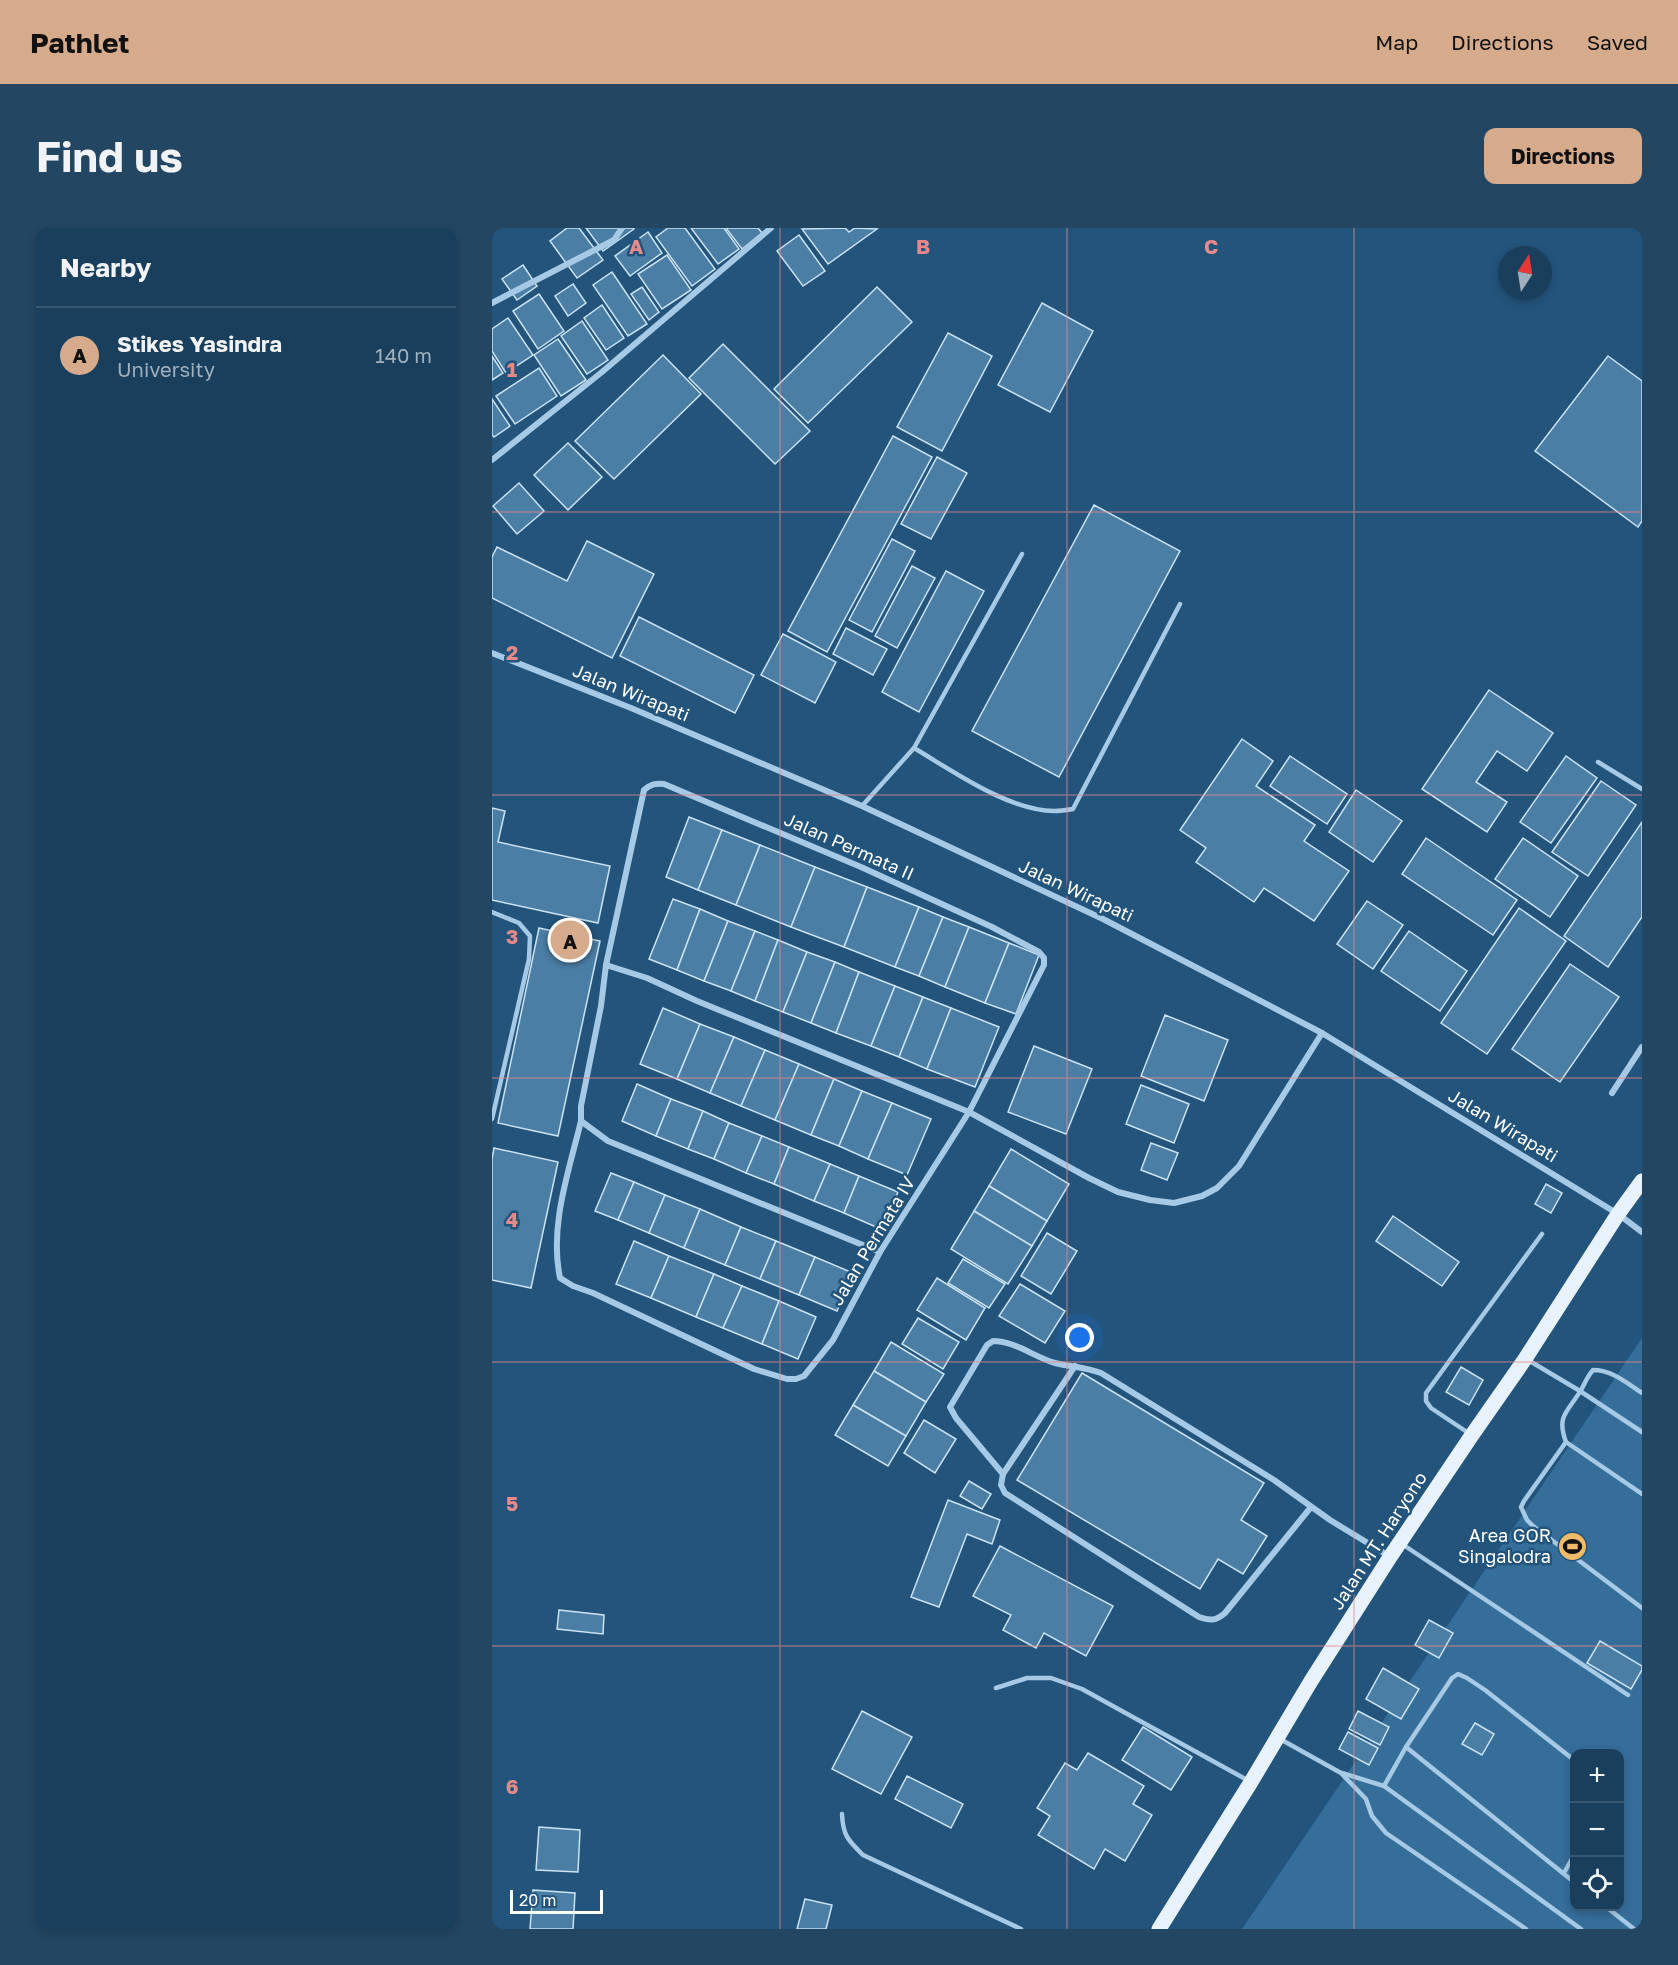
<!DOCTYPE html>
<html lang="en">
<head>
<meta charset="utf-8">
<style>
	:root { --surface:#1a3f5d; --page:#234663; --text:#f1f3f6; --muted:#9fafbc; --line:#385872; --accent:#d6ab8b }
	body { margin:0; font-family:"Golos Text",sans-serif; background:var(--page); color:var(--text) }
	.controls { position:absolute; right:18px; bottom:18px; display:grid; overflow:hidden; border-radius:12px; box-shadow:0 3px 9px #0003 }
	.controls button { width:54px; height:54px; display:grid; place-items:center; padding:0; border:0; border-bottom:2px solid var(--line); background:var(--surface); color:var(--text); font:30px sans-serif }
	.compass { position:absolute; left:1006px; top:18px; width:54px; height:54px; border-radius:50%; background:var(--surface); box-shadow:0 3px 9px #0003; rotate:12deg }
	.scale { position:absolute; left:18px; bottom:15px; width:93px; box-sizing:border-box; padding-left:6px; border:3px solid #fff; border-top:0; font-size:16px; line-height:21px; white-space:nowrap; color:#fff; -webkit-text-stroke:4px #23547c; paint-order:stroke }
	.you { position:absolute; left:588px; top:1110px; width:21px; height:21px; margin:-15px; border:4px solid #fff; border-radius:50%; background:#1a73e8; box-shadow:0 0 0 9px #1a73e833 }
	.badge { display:grid; place-items:center; width:39px; height:39px; border-radius:50%; background:var(--accent); color:#111; font-size:20px; font-weight:700 }
	.pin { position:absolute; translate:-50% -50%; border:3px solid #fff; box-shadow:0 2px 6px #0006 }
	.list { margin:0; padding:0; list-style:none }
	h2 { display:flex; justify-content:space-between; align-items:center; height:78px; margin:0; padding:0 24px; font-size:26px }
	h2 small { font-size:20px; font-weight:400; color:var(--muted) }
	.list li { display:grid; grid-template-columns:39px 1fr auto; gap:18px; align-items:center; box-sizing:border-box; height:96px; padding:0 24px; border-top:2px solid var(--line) }
	.list b { display:block; font-size:22px; white-space:nowrap }
	.list p { margin:0; font-size:20px; white-space:nowrap; color:var(--muted) }
	.list em { font-size:20px; font-style:normal; color:var(--muted) }
	.icon { flex:none; width:33px; height:33px; fill:none; stroke:currentColor; stroke-width:2; stroke-linecap:round; stroke-linejoin:round }
	.map { position:relative; flex:none; width:1150px; height:1701px; overflow:hidden; border-radius:12px }
	header { display:flex; align-items:center; gap:36px; box-sizing:border-box; height:84px; padding:0 30px; background:var(--accent); color:#111 }
	header strong { font-size:28px }
	nav { display:flex; gap:33px; margin-inline-start:auto; font-size:21px }
	.intro { display:flex; align-items:center; justify-content:space-between; box-sizing:border-box; height:144px; padding:0 36px }
	h1 { margin:0; font-size:42px }
	.button { padding:15px 27px; border-radius:12px; background:var(--accent); color:#111; font-size:21px; font-weight:700 }
	main { display:flex; gap:36px; padding:0 36px }
	aside { flex:1; background:var(--surface); border-radius:12px; box-shadow:0 3px 9px #0003 }
	.map>svg:first-child { display:block }
</style>
</head>
<body>
<header>
<strong>Pathlet</strong>
<nav><a>Map</a><a>Directions</a><a>Saved</a></nav>
</header>
<div class="intro"><h1>Find us</h1><a class="button">Directions</a></div>
<main>
<aside>
<h2>Nearby<small></small></h2>
<ul class="list">
<li><span class="badge">A</span><div><b>Stikes Yasindra</b><p>University</p></div><em>140 m</em></li>
</ul>
</aside>
<div class="map">
<svg width="1150" height="1701" viewBox="0 0 1150 1701">
	<rect width="100%" height="100%" fill="#23547c"/>
	<path fill="#366e9a" fill-rule="evenodd" d="M1150,1110v591h-400zM1082,1526h46v152h-46z"/>
	<g fill="#4b7ea5" stroke="#c9e2f4" stroke-width="1.5">
		<path d="M75,0h12l24,32 -26,18 -27,-37z"/>
		<path d="M94,0h47l1,1 -31,22z"/>
		<path d="M176,0h17l30,41 -23,17 -36,-49z"/>
		<path d="M199,0h33l15,21 -21,15z"/>
		<path d="M234,0h32l4,5 -20,16z"/>
		<path d="M353,0l4,4 6,-4 22,1 -49,35 -26,-35z"/>
		<path d="M156,4l14,21 -32,23 -15,-20z"/>
		<path d="M307,7l26,36 -22,15 -26,-35z"/>
		<path d="M175,27l24,35 -29,19 -24,-35z"/>
		<path d="M31,37l14,21 -20,14 -15,-21z"/>
		<path d="M120,44l35,52 -19,12 -35,-51z"/>
		<path d="M81,56l13,19 -18,13 -13,-20z"/>
		<path d="M150,59l17,25 -10,8 -18,-26z"/>
		<path d="M385,59l35,35 -104,101 -34,-34z"/>
		<path d="M47,66l25,37 -26,18 -25,-38z"/>
		<path d="M550,75l51,28 -43,81 -52,-27z"/>
		<path d="M110,77l22,33 -18,12 -22,-32z"/>
		<path d="M16,90l25,37 -27,18 -14,-22v-22z"/>
		<path d="M90,93l26,39 -21,14 -26,-38z"/>
		<path d="M456,105l44,23 -50,95 -45,-24z"/>
		<path d="M66,111l28,41 -25,16 -27,-41z"/>
		<path d="M231,116l87,87 -35,33 -86,-86z"/>
		<path d="M171,127l38,39 -87,85 -39,-38z"/>
		<path d="M0,128l11,17 -11,7z"/>
		<path d="M1116,128l34,25v140l-4,6 -103,-76z"/>
		<path d="M47,140l18,28 -42,28 -19,-28z"/>
		<path d="M0,171l18,27 -16,11 -2,-2z"/>
		<path d="M401,208l39,21 -105,195 -39,-21z"/>
		<path d="M76,215l34,34 -34,33 -34,-35z"/>
		<path d="M445,229l30,16 -36,66 -30,-15z"/>
		<path d="M27,255l25,28 -27,23 -24,-28z"/>
		<path d="M602,277l86,46 -121,226 -87,-46z"/>
		<path d="M400,311l23,12 -43,81 -23,-12z"/>
		<path d="M95,313l67,33 -42,84 -120,-60v-41l5,-10 70,34z"/>
		<path d="M420,338l23,12 -38,70 -22,-12z"/>
		<path d="M454,343l38,20 -65,121 -37,-20z"/>
		<path d="M147,389l115,58 -19,38 -115,-57z"/>
		<path d="M354,400l41,21 -14,26 -40,-21z"/>
		<path d="M291,406l53,28 -21,41 -54,-28z"/>
		<path d="M997,462l64,43 -26,38 -30,-20 -21,31 31,20 -20,30 -65,-43z"/>
		<path d="M750,511l31,22 -17,25 59,39 -11,16 45,30 -35,50 -50,-33 -10,14 -58,-40 10,-14 -26,-18z"/>
		<path d="M798,528l57,38 -20,30 -57,-38z"/>
		<path d="M1074,528l31,22 -46,65 -31,-21z"/>
		<path d="M1109,553l35,24 -48,71 -36,-24z"/>
		<path d="M864,562l46,31 -29,41 -44,-30z"/>
		<path d="M0,580l13,3 -7,31 112,24 -12,57 -106,-23z"/>
		<path d="M197,589l33,13 -24,60 -32,-13z"/>
		<path d="M1150,594v95l-34,50 -44,-31z"/>
		<path d="M230,602l38,15 -24,60 -38,-15z"/>
		<path d="M934,610l91,62 -24,35 -91,-61z"/>
		<path d="M1031,610l55,38 -28,41 -55,-38z"/>
		<path d="M268,617l55,22 -24,60 -55,-22z"/>
		<path d="M323,639l52,20 -23,60 -53,-20z"/>
		<path d="M375,659l52,20 -24,60 -51,-20z"/>
		<path d="M181,671l27,10 -23,61 -28,-11z"/>
		<path d="M875,673l36,24 -30,44 -36,-25z"/>
		<path d="M427,679l24,10 -24,59 -24,-9z"/>
		<path d="M1027,680l47,33 -79,113 -46,-31z"/>
		<path d="M208,681l28,12 -24,60 -27,-11z"/>
		<path d="M451,689l26,10 -24,60 -26,-11z"/>
		<path d="M236,693l27,10 -24,60 -27,-10z"/>
		<path d="M477,699l40,16 -24,60 -40,-16z"/>
		<path d="M47,700l61,13 -42,195 -60,-13z"/>
		<path d="M263,703l23,9 -23,61 -24,-10z"/>
		<path d="M917,703l58,40 -27,40 -59,-40z"/>
		<path d="M286,712l29,12 -24,60 -28,-11z"/>
		<path d="M517,715l30,12 -23,59 -31,-11z"/>
		<path d="M315,724l28,10 -24,61 -28,-11z"/>
		<path d="M343,734l24,10 -23,61 -25,-10z"/>
		<path d="M1078,736l49,33 -59,85 -48,-33z"/>
		<path d="M367,744l36,14 -24,60 -35,-13z"/>
		<path d="M403,758l28,11 -24,60 -28,-11z"/>
		<path d="M431,769l28,11 -24,61 -28,-12z"/>
		<path d="M171,780l37,16 -23,55 -37,-15z"/>
		<path d="M459,780l48,19 -24,60 -48,-18z"/>
		<path d="M673,787l63,25 -24,61 -63,-25z"/>
		<path d="M208,796l34,13 -24,56 -33,-14z"/>
		<path d="M242,809l31,13 -24,56 -31,-13z"/>
		<path d="M542,818l58,23 -26,65 -58,-22z"/>
		<path d="M273,822l34,14 -24,56 -34,-14z"/>
		<path d="M307,836l35,15 -23,56 -36,-15z"/>
		<path d="M342,851l28,12 -23,55 -28,-11z"/>
		<path d="M145,856l34,15 -15,37 -34,-15z"/>
		<path d="M649,857l48,19 -15,39 -48,-19z"/>
		<path d="M370,863l30,12 -24,56 -29,-13z"/>
		<path d="M179,871l32,12 -15,38 -32,-13z"/>
		<path d="M400,875l39,16 -24,56 -39,-16z"/>
		<path d="M211,883l26,12 -15,36 -26,-10z"/>
		<path d="M237,895l33,13 -16,37 -32,-14z"/>
		<path d="M270,908l27,11 -15,37 -28,-11z"/>
		<path d="M659,915l27,10 -11,27 -26,-10z"/>
		<path d="M297,919l41,17 -16,37 -40,-17z"/>
		<path d="M2,920l64,14 -27,126 -39,-8v-121z"/>
		<path d="M519,921l58,35 -22,37 -58,-35z"/>
		<path d="M338,936l29,12 -15,37 -30,-12z"/>
		<path d="M119,945l23,9 -16,38 -23,-9z"/>
		<path d="M367,948l39,16 -15,38 -39,-17z"/>
		<path d="M142,954l31,13 -16,38 -31,-13z"/>
		<path d="M1054,956l16,9 -11,20 -16,-9z"/>
		<path d="M497,958l58,35 -15,25 -58,-35z"/>
		<path d="M173,967l35,14 -16,39 -35,-15z"/>
		<path d="M208,981l41,18 -16,38 -41,-17z"/>
		<path d="M482,983l58,35 -24,38 -57,-35z"/>
		<path d="M901,988l66,46 -17,24 -66,-45z"/>
		<path d="M249,999l35,14 -16,38 -35,-14z"/>
		<path d="M555,1005l30,18 -26,43 -30,-18z"/>
		<path d="M142,1013l35,15 -18,42 -35,-14z"/>
		<path d="M284,1013l39,16 -16,38 -39,-16z"/>
		<path d="M177,1028l45,18 -18,43 -45,-19z"/>
		<path d="M323,1029l38,16 -16,38 -38,-16z"/>
		<path d="M471,1031l42,25 -16,24 -41,-25z"/>
		<path d="M222,1046l28,12 -19,42 -27,-11z"/>
		<path d="M445,1050l48,30 -19,32 -49,-30z"/>
		<path d="M528,1056l45,27 -20,32 -46,-27z"/>
		<path d="M250,1058l37,15 -17,43 -39,-16z"/>
		<path d="M287,1073l37,16 -18,42 -36,-15z"/>
		<path d="M426,1090l41,24 -16,27 -41,-25z"/>
		<path d="M399,1114l53,32 -18,28 -52,-31z"/>
		<path d="M969,1139l22,13 -14,25 -23,-13z"/>
		<path d="M382,1143l52,31 -20,34 -53,-31z"/>
		<path d="M590,1145l182,110 -23,37 26,16 -24,38 -25,-15 -18,30 -183,-109z"/>
		<path d="M361,1177l53,31 -18,30 -53,-31z"/>
		<path d="M432,1192l32,19 -21,34 -31,-20z"/>
		<path d="M477,1253l22,13 -9,15 -22,-13z"/>
		<path d="M456,1272l52,20 -8,24 -25,-10 -28,73 -28,-10z"/>
		<path d="M508,1318l113,60 -27,50 -42,-23 -8,15 -33,-18 8,-15 -38,-19z"/>
		<path d="M67,1382l45,5 -1,19 -46,-5z"/>
		<path d="M937,1392l24,13 -14,25 -24,-13z"/>
		<path d="M1108,1413l42,25v4l-11,19 -44,-26z"/>
		<path d="M891,1440l36,21 -18,30 -35,-20z"/>
		<path d="M370,1483l50,26 -31,57 -49,-25z"/>
		<path d="M866,1483l31,16 -9,18 -31,-16z"/>
		<path d="M983,1495l19,11 -12,21 -20,-11z"/>
		<path d="M651,1499l49,30 -21,33 -49,-30z"/>
		<path d="M856,1504l30,16 -9,17 -30,-16z"/>
		<path d="M596,1525l56,33 -11,18 19,11 -27,46 -20,-12 -11,20 -56,-34 12,-19 -13,-8 28,-45 12,7z"/>
		<path d="M415,1548l56,28 -12,24 -56,-29z"/>
		<path d="M47,1599l41,3 -2,42 -42,-2z"/>
		<path d="M41,1662l42,3 -2,36h-43z"/>
		<path d="M313,1671l27,6 -6,24h-29z"/>
	</g>
	<g fill="none" stroke-linecap="round" stroke-linejoin="round">
		<g stroke="#a6cae5" stroke-width="4.5">
			<path d="M422,520c39,23 93,62 140,63 6,0 13,-1 19,-2l107,-205"/>
			<path d="M1106,534l44,27"/>
			<path d="M370,578l52,-58 108,-194"/>
			<path d="M0,684l27,11 11,13 -1,23 -37,160"/>
			<path d="M1036,1132l52,31 62,41"/>
			<path d="M1150,1165c-15,-10 -30,-23 -49,-23 -6,7 -8,13 -12,20 -13,22 -25,25 -15,52l76,52"/>
			<path d="M978,1206l-39,-26 -5,-7v-8l116,-159"/>
			<path d="M1074,1214l-42,59 -3,6 6,13 6,6 109,82"/>
			<path d="M910,1316l226,151"/>
			<path d="M504,1460l31,-10h24l31,11 167,92"/>
			<path d="M788,1511l61,34 25,26 6,17 14,17 140,96"/>
			<path d="M914,1519l46,-69 6,-4 9,4 18,12 89,70"/>
			<path d="M850,1545l42,13 22,-39 168,135"/>
			<path d="M892,1558l197,143"/>
			<path d="M350,1586c1,22 6,26 21,41l158,74"/>
			<path d="M1072,1645l10,-18"/>
			<path d="M1113,1678l29,23"/>
		</g>
		<g stroke="#a6cae5" stroke-width="6">
			<path d="M0,75l122,-63 8,-12"/>
			<path d="M0,232l110,-88 169,-144"/>
			<path d="M0,425l139,55 231,98 241,113 219,114 296,181 24,18"/>
			<path d="M1120,865l30,-46"/>
			<path d="M89,893c-12,50 -32,105 -21,157l13,8 20,7 161,76 33,10h9l8,-3 29,-36 47,-88 89,-140 75,-147v-7l-5,-6 -47,-25 -131,-60 -197,-83c-8,-1 -13,0 -20,6l-38,175"/>
			<path d="M388,1024l-272,-111 -27,-20v-15l20,-100 5,-41 41,13 50,23 272,111 120,66 29,14 32,8 24,3 28,-7 15,-8 22,-22 83,-133"/>
			<path d="M583,1138l-72,108 -2,11 4,8 194,124c11,4 17,4 26,-4l86,-106"/>
			<path d="M511,1246l-47,-56 -6,-11 37,-62 6,-4c22,0 41,16 62,22 16,4 31,4 46,10l173,107 56,40 59,36"/>
		</g>
		<path stroke="#e7f2fd" stroke-width="15" d="M667,1701l92,-147 60,-101 79,-124 82,-122 53,-76 93,-145 24,-33"/>
	</g>
	<path fill="none" stroke="#e88989" stroke-width="1.5" stroke-opacity="0.55" d="M288,0v1701M575,0v1701M862,0v1701M0,284h1150M0,567h1150M0,850h1150M0,1134h1150M0,1418h1150"/>
	<defs>
		<symbol id="stadium-disc" viewBox="-11 -11 22 22"><circle r="9.5" fill="#f1ba69" stroke="#23547c"/><path d="M0-5a6.5 5 0 1 0 0 10a6.5 5 0 1 0 0-10ZM-3.5-1.8h7v3.6h-7Z" fill="#111"/></symbol>
	</defs>
	<g fill-rule="evenodd">
		<use href="#stadium-disc" x="1064" y="1302" width="33" height="33"/>
	</g>
	<g text-anchor="middle" stroke-width="5" stroke-linejoin="round" paint-order="stroke">
		<g font-size="18" fill="#fff" stroke="#23547c">
			<text transform="translate(139 465) rotate(22)" y="6">Jalan Wirapati</text>
			<text transform="translate(357 619) rotate(24)" y="6">Jalan Permata II</text>
			<text transform="translate(584 663) rotate(25)" y="6">Jalan Wirapati</text>
			<text transform="translate(1011 898) rotate(31)" y="6">Jalan Wirapati</text>
			<text transform="translate(381 1013) rotate(-59)" y="6">Jalan Permata IV</text>
			<text transform="translate(887 1313) rotate(-57)" y="6">Jalan MT. Haryono</text>
		</g>
		<g font-size="18" fill="#fff" stroke="#23547c" text-anchor="end">
			<text x="1059" y="1314">Area GOR<tspan x="1059" dy="21">Singalodra</tspan></text>
		</g>
	</g>
	<g font-size="20" text-anchor="middle" font-weight="bold" fill="#e88989" stroke="#23547c" stroke-width="5" stroke-linejoin="round" paint-order="stroke">
		<text x="144" y="26">A</text>
		<text x="431" y="26">B</text>
		<text x="719" y="26">C</text>
		<text x="20" y="149">1</text>
		<text x="20" y="432">2</text>
		<text x="20" y="716">3</text>
		<text x="20" y="999">4</text>
		<text x="20" y="1283">5</text>
		<text x="20" y="1566">6</text>
	</g>
</svg>
<div class="controls">
<button>+</button>
<button>−</button>
<button><svg class="icon" aria-label="locate" viewBox="0 0 24 24"><circle cx="12" cy="12" r="6"/><path d="M12 2v4M12 18v4M2 12h4M18 12h4"/></svg></button>
</div>
<svg class="compass" viewBox="-18 -18 36 36"><path d="M0-13l5 13h-10z" fill="#e53935"/><path d="M0 13l5-13h-10z" fill="#9fafbc"/></svg>
<div class="scale">20 m</div>
<div class="you"></div>
<div class="pin badge" style="left:78px;top:712px">A</div>
</div>
</main>
</body>
</html>
